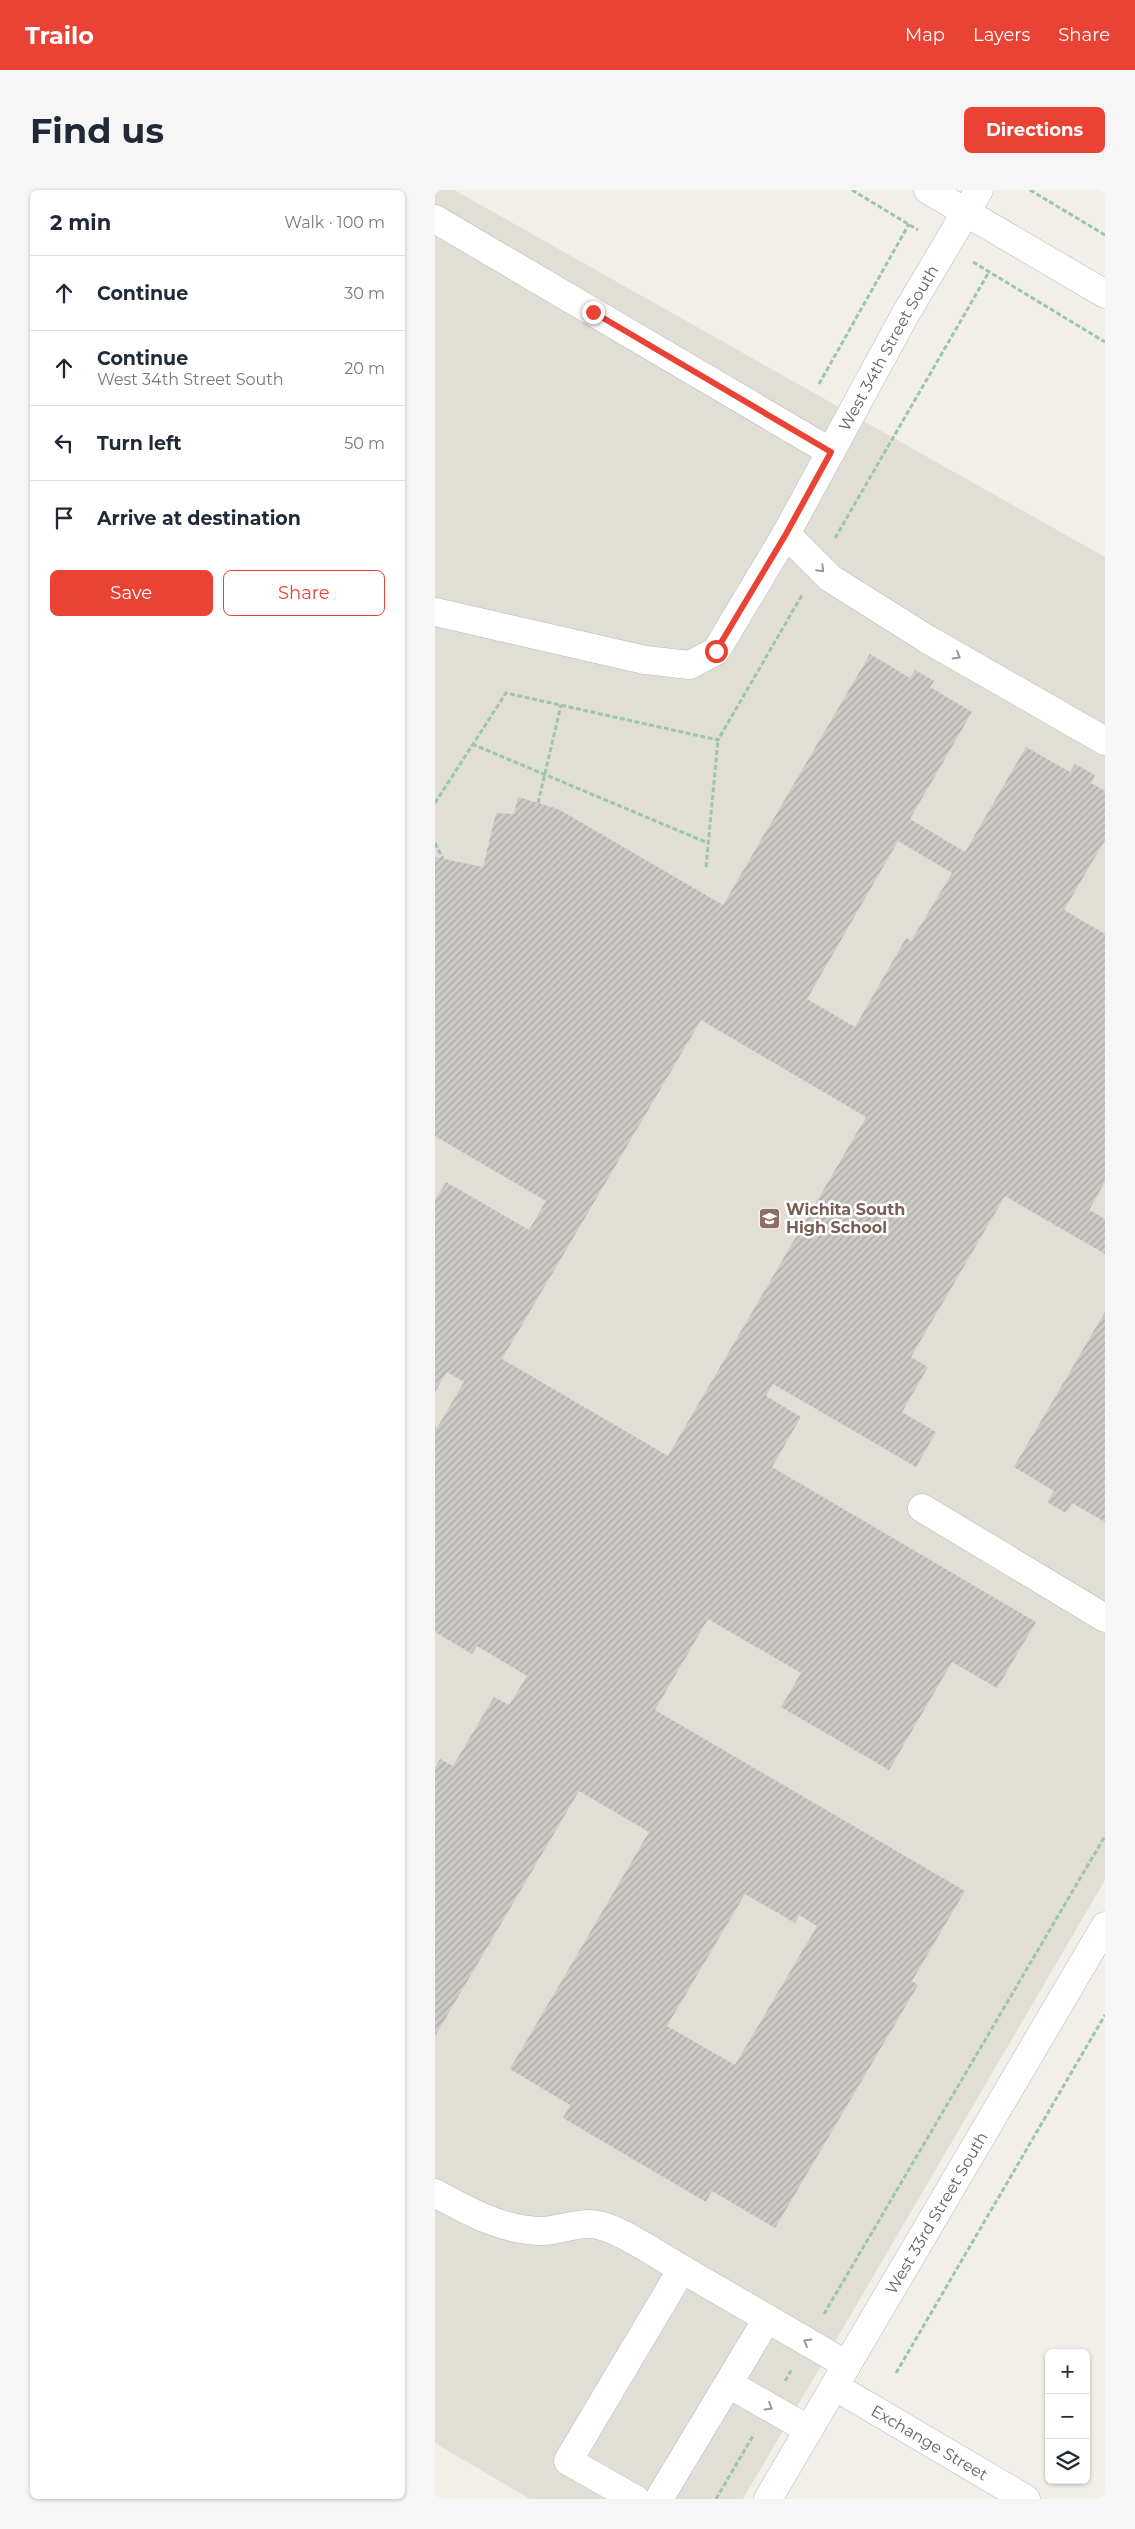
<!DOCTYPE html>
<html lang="en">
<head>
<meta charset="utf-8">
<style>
	:root { --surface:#fff; --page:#f6f6f7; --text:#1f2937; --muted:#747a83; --line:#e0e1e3; --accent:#ea4335 }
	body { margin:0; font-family:Montserrat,sans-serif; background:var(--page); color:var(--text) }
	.controls { position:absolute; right:15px; bottom:15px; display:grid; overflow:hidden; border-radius:8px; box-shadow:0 1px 4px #0004 }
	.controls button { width:45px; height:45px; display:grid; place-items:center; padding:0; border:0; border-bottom:1px solid var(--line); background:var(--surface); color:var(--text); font:25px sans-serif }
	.stop { position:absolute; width:15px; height:15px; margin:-11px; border:4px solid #ea4335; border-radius:50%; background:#fff }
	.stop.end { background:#ea4335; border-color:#fff; box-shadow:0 1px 5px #0008 }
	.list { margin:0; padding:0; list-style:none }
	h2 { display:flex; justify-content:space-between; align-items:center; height:65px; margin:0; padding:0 20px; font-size:21px }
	h2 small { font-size:16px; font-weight:400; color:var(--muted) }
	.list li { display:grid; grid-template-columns:32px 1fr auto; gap:15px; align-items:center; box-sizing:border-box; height:75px; padding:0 20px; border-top:1px solid var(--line) }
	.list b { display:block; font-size:19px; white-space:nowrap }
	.list p { margin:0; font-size:16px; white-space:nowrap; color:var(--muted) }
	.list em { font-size:16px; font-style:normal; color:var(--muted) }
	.actions { display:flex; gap:10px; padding:15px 20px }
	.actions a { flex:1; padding:11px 0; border:1px solid var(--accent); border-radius:8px; text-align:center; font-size:18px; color:var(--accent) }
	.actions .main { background:var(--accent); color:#fff }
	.icon { flex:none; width:28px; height:28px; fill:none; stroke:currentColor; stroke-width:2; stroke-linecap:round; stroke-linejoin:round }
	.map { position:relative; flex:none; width:670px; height:2309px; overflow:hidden; border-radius:8px }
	header { display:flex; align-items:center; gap:30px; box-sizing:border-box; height:70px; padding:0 25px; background:var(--accent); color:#fff }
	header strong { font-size:24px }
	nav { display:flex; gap:28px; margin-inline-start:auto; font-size:18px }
	.intro { display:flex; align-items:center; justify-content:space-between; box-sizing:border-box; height:120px; padding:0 30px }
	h1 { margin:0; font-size:35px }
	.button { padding:12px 22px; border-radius:8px; background:var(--accent); color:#fff; font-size:18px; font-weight:700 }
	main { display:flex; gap:30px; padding:0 30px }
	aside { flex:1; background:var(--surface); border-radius:8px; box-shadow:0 1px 4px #0004 }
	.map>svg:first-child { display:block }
</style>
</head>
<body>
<header>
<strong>Trailo</strong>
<nav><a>Map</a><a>Layers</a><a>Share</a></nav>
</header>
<div class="intro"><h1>Find us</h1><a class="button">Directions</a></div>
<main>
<aside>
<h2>2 min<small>Walk · 100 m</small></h2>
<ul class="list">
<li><svg class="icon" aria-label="ahead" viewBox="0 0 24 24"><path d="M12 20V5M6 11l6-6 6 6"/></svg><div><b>Continue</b></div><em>30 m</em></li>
<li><svg class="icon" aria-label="ahead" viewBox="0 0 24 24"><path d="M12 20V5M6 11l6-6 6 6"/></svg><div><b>Continue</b><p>West 34th Street South</p></div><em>20 m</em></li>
<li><svg class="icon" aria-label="left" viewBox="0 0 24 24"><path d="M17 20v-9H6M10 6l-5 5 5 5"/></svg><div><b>Turn left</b></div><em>50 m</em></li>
<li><svg class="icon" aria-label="arrive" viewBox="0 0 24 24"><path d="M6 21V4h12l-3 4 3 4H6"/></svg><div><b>Arrive at destination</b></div></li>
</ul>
<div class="actions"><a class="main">Save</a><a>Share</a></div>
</aside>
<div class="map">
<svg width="670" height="2309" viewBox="0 0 670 2309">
	<defs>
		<pattern id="building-hatch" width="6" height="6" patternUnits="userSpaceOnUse" patternTransform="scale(1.25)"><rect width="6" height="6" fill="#cccac5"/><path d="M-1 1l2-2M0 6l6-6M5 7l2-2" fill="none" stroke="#a9a8a4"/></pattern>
	</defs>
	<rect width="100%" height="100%" fill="#f1efe8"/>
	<path fill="#e1ded6" d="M0,0h19l651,367v1323l-362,619h-213l-95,-56z"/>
	<g fill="url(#building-hatch)" fill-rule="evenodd">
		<path d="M435,464l40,24 5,-8 19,11 -4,6 42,25 -62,107 55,33 61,-105 44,25 5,-8 20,11 -4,8 14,8v49l-41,70 41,24v248l-16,28 16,9v35l-100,-58 -94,161 17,10 -26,45 34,20 -20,35 -143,-83 -7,12 35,21 -29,50 264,155 -39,66 -45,-26 -63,108 -108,-63 20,-34 -93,-54 -53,91 310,181 -53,90 6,4 -143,243 -63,-37 -6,11 -143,-84 7,-13 -60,-36 139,-237 -70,-41 -144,245v-268l5,-9 13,7 41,-69 15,8 18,-29 -50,-30 -5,8 -37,-22v-205l2,1 27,-46 -17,-10 -12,20v-192l11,-18 83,48 17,-29 -111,-65v-279l48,10 13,-54 18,1 4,-17 40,12 165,96zM463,651l54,32 -41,68 -5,-3 -51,89 -48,-28zM266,830l165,97 -198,339 -166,-97zM310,1704l50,29 4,-8 18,11 -82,139 -68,-39z"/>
		<path d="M670,1122v210l-33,-19 -6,10 -19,-11 7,-11 -40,-24z"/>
	</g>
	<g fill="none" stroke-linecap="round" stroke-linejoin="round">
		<defs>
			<g id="minor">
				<path d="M493,0l177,104"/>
				<path d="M0,29l396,233"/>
				<path d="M351,344l44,44 97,61 178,102"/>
				<path id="s1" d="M0,422l210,48 45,5 26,-14 70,-117 119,-219 74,-125"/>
				<path d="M487,1318l183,110"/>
				<path d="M0,2003c32,18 69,38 107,38 22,-1 41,-12 63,-4 21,6 56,30 77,42"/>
				<path d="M294,2194l80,46"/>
				<path id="s2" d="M399,2196l192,113"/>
				<path d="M200,2309l-67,-38 114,-192 165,96"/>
				<path d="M224,2309l108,-180"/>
				<path id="s3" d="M333,2309l337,-573"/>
			</g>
		</defs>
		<use href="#minor" stroke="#b5b8bc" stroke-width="29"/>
		<g stroke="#9cc7a9" stroke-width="3" stroke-dasharray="5 2.5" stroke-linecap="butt">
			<path d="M417,0l66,40"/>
			<path d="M595,0l75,45"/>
			<path d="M538,72l132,80"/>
			<path d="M384,194l90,-160"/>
			<path d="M400,348l154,-266"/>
			<path d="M37,554l236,99"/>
			<path d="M0,613l71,-110 212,47 84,-145"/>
			<path d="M103,613l23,-98"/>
			<path d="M0,653l8,16"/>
			<path d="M271,677l12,-127"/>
			<path d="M389,2124l281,-478"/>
			<path d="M461,2183l209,-358"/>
			<path d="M350,2191l7,-12"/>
			<path d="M281,2309l38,-65"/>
		</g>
		<use href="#minor" stroke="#fff" stroke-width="28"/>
	</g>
	<defs><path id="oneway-chevron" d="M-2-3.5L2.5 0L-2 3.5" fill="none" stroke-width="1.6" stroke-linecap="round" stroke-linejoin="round" transform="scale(1.25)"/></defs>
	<g stroke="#979a9d">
		<use href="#oneway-chevron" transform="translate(386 379) rotate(45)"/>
		<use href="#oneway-chevron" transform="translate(522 466) rotate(30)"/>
		<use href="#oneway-chevron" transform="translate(372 2152) rotate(-150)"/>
		<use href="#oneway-chevron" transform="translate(334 2217) rotate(30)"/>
	</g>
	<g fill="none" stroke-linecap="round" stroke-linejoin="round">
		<path stroke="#ea4335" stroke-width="6" d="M158,122l238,140 -45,82 -70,117"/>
	</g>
	<defs>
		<symbol id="school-square" viewBox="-11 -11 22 22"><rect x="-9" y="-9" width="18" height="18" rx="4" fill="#8d6e63" stroke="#fff"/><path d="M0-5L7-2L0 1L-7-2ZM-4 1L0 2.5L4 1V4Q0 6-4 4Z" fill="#fff"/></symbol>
	</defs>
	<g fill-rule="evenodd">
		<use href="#school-square" x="322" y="1016" width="25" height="25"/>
	</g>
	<g text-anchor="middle" stroke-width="5" stroke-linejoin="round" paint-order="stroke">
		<g font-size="16" fill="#5f6368" stroke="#fff">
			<text dy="6" stroke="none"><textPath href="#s1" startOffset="639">West 34th Street South</textPath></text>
			<text dy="6" stroke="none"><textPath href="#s3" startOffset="332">West 33rd Street South</textPath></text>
			<text dy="6" stroke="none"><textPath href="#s2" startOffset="111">Exchange Street</textPath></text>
		</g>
		<g font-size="16" font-weight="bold" fill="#785e54" stroke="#fff" text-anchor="start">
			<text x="351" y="1025">Wichita South<tspan x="351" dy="18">High School</tspan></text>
		</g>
	</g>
</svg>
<div class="controls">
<button>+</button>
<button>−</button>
<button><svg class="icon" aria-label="layers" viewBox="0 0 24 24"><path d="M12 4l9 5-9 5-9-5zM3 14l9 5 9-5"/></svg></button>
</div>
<div class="stop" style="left:281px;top:461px"></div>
<div class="stop end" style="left:158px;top:122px"></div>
</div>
</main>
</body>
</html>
